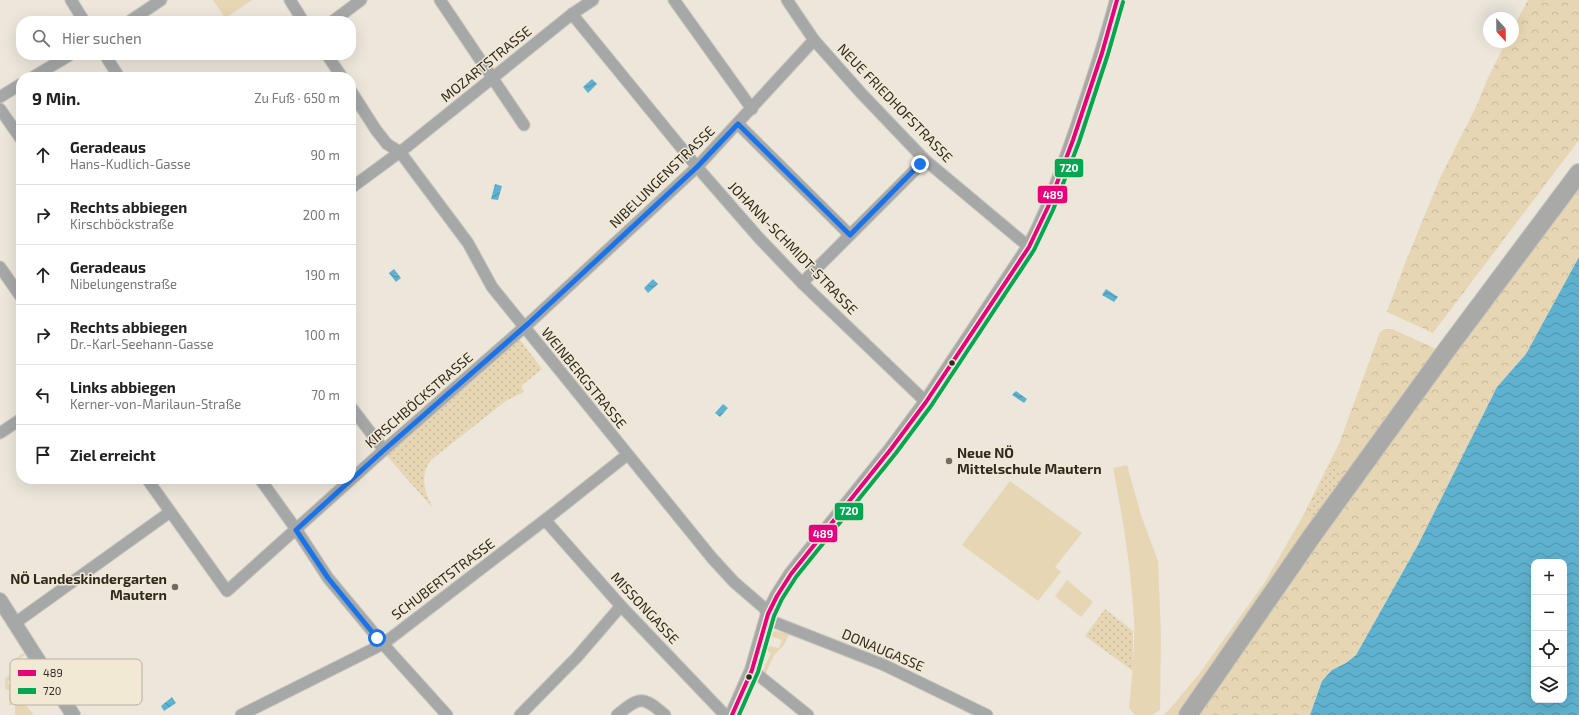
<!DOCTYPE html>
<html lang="de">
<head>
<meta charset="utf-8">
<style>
	:root { --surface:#fff; --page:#f2f2f2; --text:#222; --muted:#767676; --line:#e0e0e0 }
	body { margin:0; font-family:"Exo 2",sans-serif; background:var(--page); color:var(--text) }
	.controls { position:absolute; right:12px; bottom:12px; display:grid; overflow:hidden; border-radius:8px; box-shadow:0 4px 16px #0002 }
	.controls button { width:36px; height:36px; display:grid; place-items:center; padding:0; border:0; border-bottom:1px solid var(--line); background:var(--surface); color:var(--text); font:20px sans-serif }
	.compass { position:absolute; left:1483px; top:12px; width:36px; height:36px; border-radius:50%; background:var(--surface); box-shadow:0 4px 16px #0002; rotate:158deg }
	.stop { position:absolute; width:12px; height:12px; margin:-9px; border:3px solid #1a73e8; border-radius:50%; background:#fff }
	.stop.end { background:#1a73e8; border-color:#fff; box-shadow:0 1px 4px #0008 }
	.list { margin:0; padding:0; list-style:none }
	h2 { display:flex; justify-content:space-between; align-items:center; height:52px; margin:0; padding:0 16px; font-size:17px }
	h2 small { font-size:13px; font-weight:400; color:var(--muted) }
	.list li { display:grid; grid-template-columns:26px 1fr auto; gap:12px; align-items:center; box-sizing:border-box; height:60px; padding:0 16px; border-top:1px solid var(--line) }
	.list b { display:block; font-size:15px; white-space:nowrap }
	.list p { margin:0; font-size:13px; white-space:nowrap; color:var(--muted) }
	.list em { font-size:13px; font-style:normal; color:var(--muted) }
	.icon { flex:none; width:22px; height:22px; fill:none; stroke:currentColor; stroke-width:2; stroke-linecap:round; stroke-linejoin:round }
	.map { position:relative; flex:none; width:1579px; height:715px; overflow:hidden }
	.search { position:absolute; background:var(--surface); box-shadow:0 4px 16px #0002; left:16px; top:16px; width:340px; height:44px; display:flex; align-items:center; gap:10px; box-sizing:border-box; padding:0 14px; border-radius:16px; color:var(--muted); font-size:15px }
	.panel { position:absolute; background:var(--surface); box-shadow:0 4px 16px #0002; left:16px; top:72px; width:340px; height:412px; border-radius:16px }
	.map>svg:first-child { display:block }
</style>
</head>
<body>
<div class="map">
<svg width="1579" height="715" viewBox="0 0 1579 715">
	<defs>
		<pattern id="forest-crowns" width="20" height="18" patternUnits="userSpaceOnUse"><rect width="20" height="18" fill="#e6d6b3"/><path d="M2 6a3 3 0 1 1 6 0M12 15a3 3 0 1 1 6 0" fill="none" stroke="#c6b89a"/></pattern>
		<pattern id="park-dots" width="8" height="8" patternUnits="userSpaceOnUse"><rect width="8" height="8" fill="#e6d6b3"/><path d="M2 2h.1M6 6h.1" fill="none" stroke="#c6b89a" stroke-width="1.8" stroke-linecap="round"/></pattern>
		<pattern id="water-waves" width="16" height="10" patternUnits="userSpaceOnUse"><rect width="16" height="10" fill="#5fb2cf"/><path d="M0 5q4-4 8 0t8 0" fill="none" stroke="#4f91a8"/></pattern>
	</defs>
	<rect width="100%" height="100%" fill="#ece6db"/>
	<g fill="#e6d6b3">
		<path d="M213,0h39l-27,18z"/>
		<path d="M1127,465l14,50 17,46 3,74 -1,75 -8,5h-17l-6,-7c3,-29 6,-59 5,-88 -3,-52 -11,-102 -21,-152z"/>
		<path d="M1010,481l72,52 -27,34 6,5 -23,29 -76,-56z"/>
		<path d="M1303,516l4,5 7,-1 -135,195h-16l6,-5 30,-36 66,-92z"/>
		<path d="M1067,580l26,22 -12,15 -26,-21z"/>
		<path d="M775,631l14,3 -5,11 -10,10 -9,20 -3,-3 9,-19 -5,-2v-3l5,-2 8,2 3,-8 -9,-3 -2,-5z"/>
		<path d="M23,653l2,2 -6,4 3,5 7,-4 1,2 -10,8 -6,-10z"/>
		<path d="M9,675l4,2 -6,5 26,32 -1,1h-17v-10h-6v-15l-4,-1v-10z"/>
	</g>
	<g fill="url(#forest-crowns)">
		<path d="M1528,0h51v140l-146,193 -46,-21 19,-51 34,-83 38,-75 8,-21 20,-40h7v-14z"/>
		<path d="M1579,190v67l-53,97 -29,33 -79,158 -62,110 -10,8 -14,7 -10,11 -12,34h-113l257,-361z"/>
		<path d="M1385,329h7l44,20 -122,171 -7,2 -4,-6 36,-72 41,-112z"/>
	</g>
	<g fill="url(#park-dots)">
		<path d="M518,337l24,32 -21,17 3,6 -17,8 -75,59c-13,15 -8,33 1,49l-48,-54z"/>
		<path d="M1329,465l15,10 -30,43 -8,-3z"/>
		<path d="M1105,609l28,22v40l-48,-35z"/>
	</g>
	<g fill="url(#water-waves)" fill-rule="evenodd">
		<path d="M592,79l5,5 -9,9 -5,-6z"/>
		<path d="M495,184l7,2 -4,14 -7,-1z"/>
		<path d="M1579,257v458h-269l12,-34 10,-11 14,-7 10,-8 62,-110 79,-158 29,-33zM1534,562h30v138h-30z"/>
		<path d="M394,269l7,9 -5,4 -7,-9z"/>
		<path d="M653,279l5,5 -10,9 -4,-5z"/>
		<path d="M1106,289l12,8 -4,5 -12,-7z"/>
		<path d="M1016,391l11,8 -3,4 -12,-8z"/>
		<path d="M723,404l5,4 -8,9 -5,-4z"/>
		<path d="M172,697l4,6 -12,8 -3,-5z"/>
	</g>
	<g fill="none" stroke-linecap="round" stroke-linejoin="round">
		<defs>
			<g id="minor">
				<path d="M71,0l13,21"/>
				<path d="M290,0l13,21"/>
				<path d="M440,0l84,125"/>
				<path d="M674,0l78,109"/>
				<path d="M787,0l27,40 47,53 64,67 104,87"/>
				<path d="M572,14l125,153 62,71 43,45 124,119"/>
				<path d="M130,21l31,-21"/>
				<path d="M333,21l28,-21"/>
				<path d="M105,55l14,22"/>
				<path d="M327,55l15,22"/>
				<path d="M33,77l37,-22"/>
				<path d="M351,91l25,39 11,14 13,8 68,91 24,44 220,271 22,24 29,25 11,15 110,43 103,50"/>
				<path d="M0,97l21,-13"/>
				<path d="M0,109l21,30"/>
				<path d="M738,124l112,111"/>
				<path d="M351,188l53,-39 168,-135 21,-14"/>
				<path d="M0,267l21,30"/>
				<path d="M802,283l123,-123"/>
				<path d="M351,407l33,43"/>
				<path d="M0,433l21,-14"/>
				<path d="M147,479l80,112 157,-141 145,-127 168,-156 117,-127"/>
				<path d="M260,479l36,50 32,49 55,66 64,71"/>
				<path d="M545,520l76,86 104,109"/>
				<path d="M15,623l155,-111"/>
				<path d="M752,670l56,45"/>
				<path d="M241,715l142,-71 167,-128 77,-61"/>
				<path d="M520,715l57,-58 44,-51"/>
				<path d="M617,715c23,-19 26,-19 48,0"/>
			</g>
			<g id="tertiary">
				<path d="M0,600l73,115"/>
				<path d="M732,715l20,-45 16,-56 9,-18 14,-22 100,-125 35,-47 103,-155c19,-35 31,-71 44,-107 16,-47 32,-93 44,-140"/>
			</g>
			<path id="primary" d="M1188,715l124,-179 136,-188 131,-175"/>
		</defs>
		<use href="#minor" stroke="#c8c4bc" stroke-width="13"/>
		<use href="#tertiary" stroke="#c8c4bc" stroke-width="16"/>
		<use href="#primary" stroke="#c8c4bc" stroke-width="20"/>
		<use href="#minor" stroke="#a6a8a7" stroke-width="11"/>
		<use href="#tertiary" stroke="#a6a8a7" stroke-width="14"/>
		<use href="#primary" stroke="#a9aaa7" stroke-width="18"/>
		<defs>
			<path id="bus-1" d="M732,715l20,-45 16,-56 9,-18 14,-22 100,-125 35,-47 103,-155 19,-40 25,-67 29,-87 15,-53"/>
			<path id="bus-2" d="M739,715l19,-43 16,-56 8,-17 14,-22 100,-124 35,-47 103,-156 19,-40 26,-68 29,-88 15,-52"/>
		</defs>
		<use href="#bus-1" stroke="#f2e9d5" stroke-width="7"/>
		<use href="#bus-2" stroke="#f2e9d5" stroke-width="7"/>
		<use href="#bus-1" stroke="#e5007d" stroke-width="4"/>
		<use href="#bus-2" stroke="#00a651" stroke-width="4"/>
	</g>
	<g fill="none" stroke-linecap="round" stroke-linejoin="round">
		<path stroke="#1a73e8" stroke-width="5" d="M377,638l-49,-60 -32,-48 88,-80 145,-127 168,-156 41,-43 112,111 70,-71"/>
	</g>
	<g fill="#2e2b23" stroke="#f2e9d5" stroke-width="1.5">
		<circle cx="952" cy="363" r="3.5"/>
		<circle cx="749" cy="677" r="3.5"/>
	</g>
	<g fill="#706c63" stroke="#f2e9d5" stroke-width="1.5">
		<circle cx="949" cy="461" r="4"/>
		<circle cx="175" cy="587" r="4"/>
	</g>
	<g text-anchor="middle" stroke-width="3" stroke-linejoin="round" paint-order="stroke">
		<g font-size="14" fill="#2e2b23" stroke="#f2e9d5">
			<text transform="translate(486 64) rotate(-39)" y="5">MOZARTSTRASSE</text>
			<text transform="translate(895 103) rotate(46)" y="5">NEUE FRIEDHOFSTRASSE</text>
			<text transform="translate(662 177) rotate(-44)" y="5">NIBELUNGENSTRASSE</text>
			<text transform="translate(793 248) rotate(46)" y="5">JOHANN-SCHMIDT-STRASSE</text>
			<text transform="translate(584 378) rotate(51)" y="5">WEINBERGSTRASSE</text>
			<text transform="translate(419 400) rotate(-41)" y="5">KIRSCHBÖCKSTRASSE</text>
			<text transform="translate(443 579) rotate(-37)" y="5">SCHUBERTSTRASSE</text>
			<text transform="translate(645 608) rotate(47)" y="5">MISSONGASSE</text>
			<text transform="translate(883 650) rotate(23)" y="5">DONAUGASSE</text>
		</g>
		<g font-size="14" font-weight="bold" fill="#2e2b23" stroke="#f2e9d5" text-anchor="start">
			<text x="957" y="458">Neue NÖ<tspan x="957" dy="16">Mittelschule Mautern</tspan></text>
			<text x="167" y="584" text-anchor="end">NÖ Landeskindergarten<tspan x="167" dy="16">Mautern</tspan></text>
		</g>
	</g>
	<rect x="10" y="659" width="132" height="46" rx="6" fill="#f2e9d5" stroke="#b7b0a0" stroke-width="1"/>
	<rect x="18" y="670" width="18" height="6" fill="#e5007d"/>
	<rect x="18" y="688" width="18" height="6" fill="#00a651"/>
	<g font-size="11" fill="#2e2b23">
		<text x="43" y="677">489</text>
		<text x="43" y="695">720</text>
	</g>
	<g stroke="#f2e9d5" stroke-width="1.5">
		<rect x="1054" y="158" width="30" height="20" rx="4" fill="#00a651"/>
		<rect x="1037" y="185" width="31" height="19" rx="4" fill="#e5007d"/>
		<rect x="834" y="502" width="30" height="19" rx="4" fill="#00a651"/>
		<rect x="808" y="524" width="30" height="19" rx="4" fill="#e5007d"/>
	</g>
	<g font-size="11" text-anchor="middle" font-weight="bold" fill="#fff">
		<text x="1069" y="172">720</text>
		<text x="1053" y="199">489</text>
		<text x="849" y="515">720</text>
		<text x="823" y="538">489</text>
	</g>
</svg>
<div class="controls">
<button>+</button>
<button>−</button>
<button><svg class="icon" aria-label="locate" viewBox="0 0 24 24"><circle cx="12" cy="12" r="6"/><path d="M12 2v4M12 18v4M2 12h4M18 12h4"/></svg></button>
<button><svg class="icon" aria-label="layers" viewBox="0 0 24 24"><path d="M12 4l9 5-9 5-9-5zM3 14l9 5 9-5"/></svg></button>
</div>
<svg class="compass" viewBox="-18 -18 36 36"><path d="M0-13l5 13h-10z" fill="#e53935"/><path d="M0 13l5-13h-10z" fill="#767676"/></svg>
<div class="stop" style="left:377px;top:638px"></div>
<div class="stop end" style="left:920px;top:164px"></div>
<div class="search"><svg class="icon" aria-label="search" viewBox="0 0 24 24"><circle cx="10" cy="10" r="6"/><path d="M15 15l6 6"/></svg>Hier suchen</div>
<section class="panel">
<h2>9 Min.<small>Zu Fuß · 650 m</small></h2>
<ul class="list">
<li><svg class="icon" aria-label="ahead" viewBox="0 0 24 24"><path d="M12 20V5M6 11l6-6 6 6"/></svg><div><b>Geradeaus</b><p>Hans-Kudlich-Gasse</p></div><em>90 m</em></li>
<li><svg class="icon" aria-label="right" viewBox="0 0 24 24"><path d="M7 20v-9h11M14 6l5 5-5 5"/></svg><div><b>Rechts abbiegen</b><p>Kirschböckstraße</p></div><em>200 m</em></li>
<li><svg class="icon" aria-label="ahead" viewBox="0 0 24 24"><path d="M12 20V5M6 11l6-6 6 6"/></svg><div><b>Geradeaus</b><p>Nibelungenstraße</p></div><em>190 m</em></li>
<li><svg class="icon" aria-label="right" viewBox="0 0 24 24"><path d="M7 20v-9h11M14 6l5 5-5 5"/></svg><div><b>Rechts abbiegen</b><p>Dr.-Karl-Seehann-Gasse</p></div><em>100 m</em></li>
<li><svg class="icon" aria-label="left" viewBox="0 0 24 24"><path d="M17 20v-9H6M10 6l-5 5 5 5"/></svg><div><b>Links abbiegen</b><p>Kerner-von-Marilaun-Straße</p></div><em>70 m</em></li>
<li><svg class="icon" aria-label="arrive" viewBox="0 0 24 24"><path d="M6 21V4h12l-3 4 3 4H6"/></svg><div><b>Ziel erreicht</b></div></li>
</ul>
</section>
</div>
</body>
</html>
